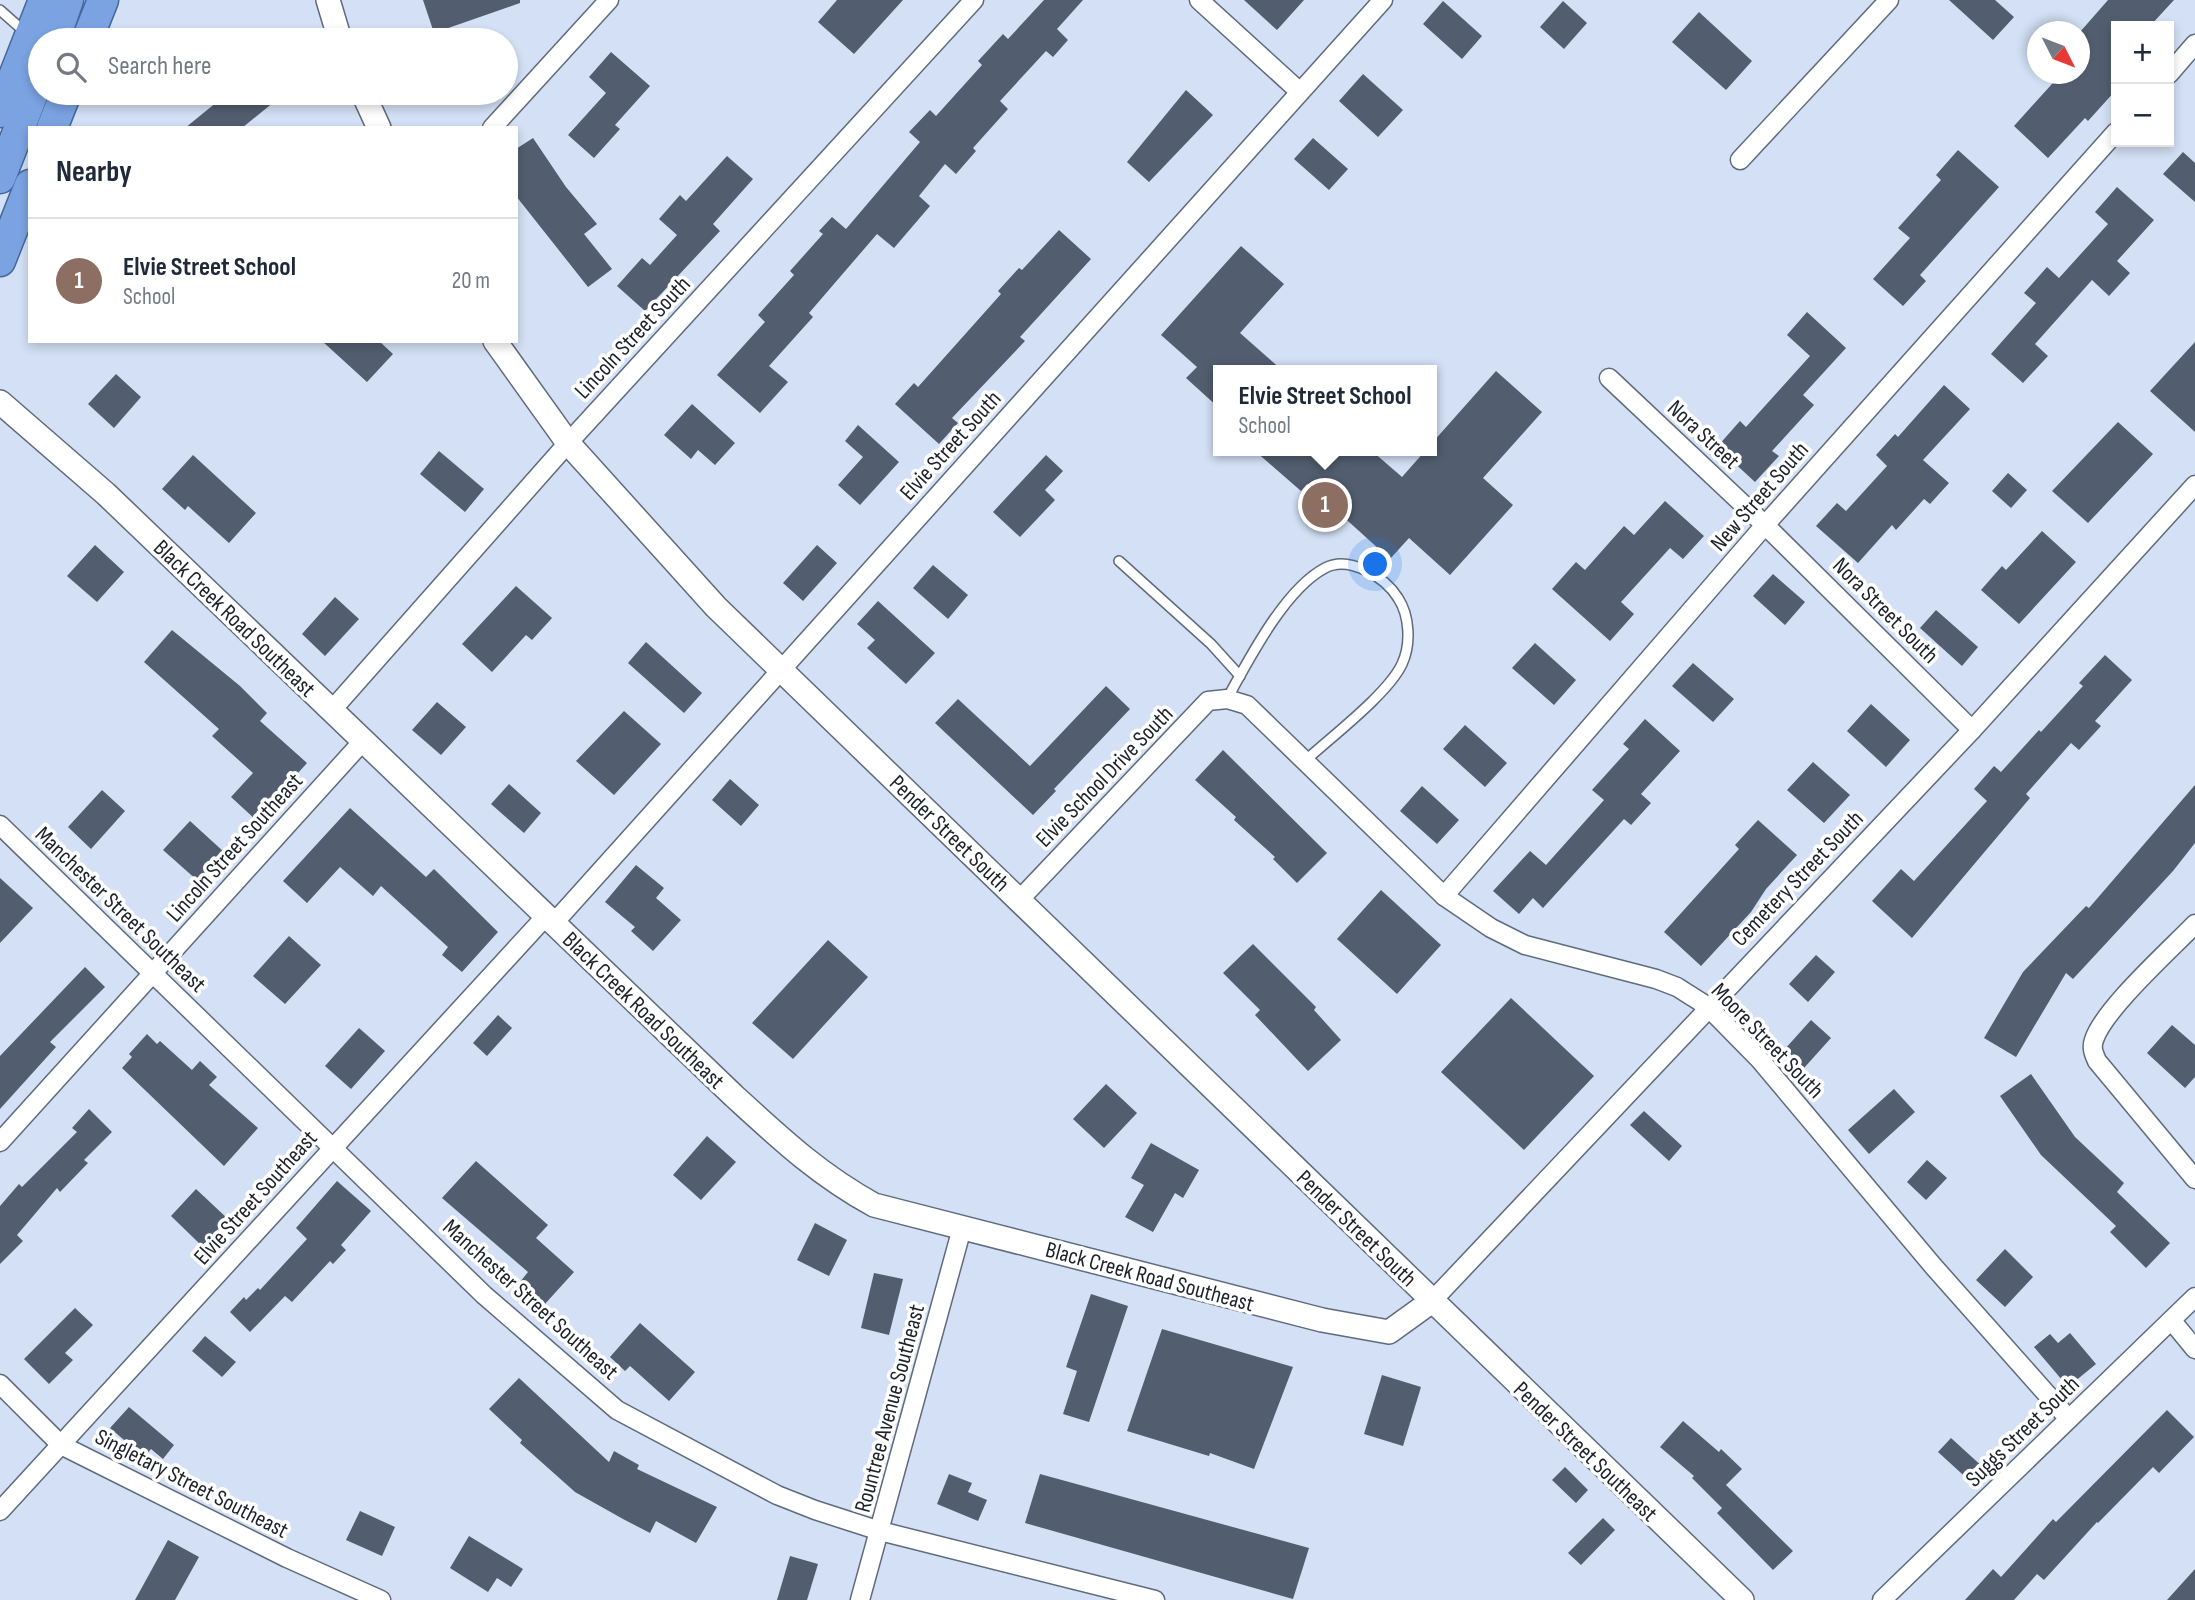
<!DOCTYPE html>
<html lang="en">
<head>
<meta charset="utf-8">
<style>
	:root { --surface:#fff; --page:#f6f6f7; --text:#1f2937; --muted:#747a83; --line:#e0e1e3; --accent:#ad4e01 }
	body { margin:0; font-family:"Sofia Sans Condensed",sans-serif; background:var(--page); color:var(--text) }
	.controls { position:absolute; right:21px; top:21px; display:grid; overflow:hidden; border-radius:0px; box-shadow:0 4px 10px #0003 }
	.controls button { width:63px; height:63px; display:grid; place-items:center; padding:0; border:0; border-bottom:2px solid var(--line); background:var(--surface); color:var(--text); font:35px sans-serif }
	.compass { position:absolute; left:2027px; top:21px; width:63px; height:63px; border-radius:50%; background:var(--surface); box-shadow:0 4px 10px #0003; rotate:132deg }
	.you { position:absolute; left:1376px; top:565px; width:24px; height:24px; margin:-18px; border:5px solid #fff; border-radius:50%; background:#1a73e8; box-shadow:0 0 0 10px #1a73e833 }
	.badge { display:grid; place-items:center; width:46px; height:46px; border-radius:50%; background:var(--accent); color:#fff; font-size:23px; font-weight:700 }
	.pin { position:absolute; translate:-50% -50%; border:4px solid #fff; box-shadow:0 2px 7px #0006 }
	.popup { position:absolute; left:1213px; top:365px; width:224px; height:91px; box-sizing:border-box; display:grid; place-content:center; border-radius:0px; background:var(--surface); filter:drop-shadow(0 2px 5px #0005); font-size:23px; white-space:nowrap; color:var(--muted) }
	.popup b { font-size:26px; color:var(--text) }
	.popup::after { content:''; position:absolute; left:50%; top:100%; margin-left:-14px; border:14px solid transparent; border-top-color:var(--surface) }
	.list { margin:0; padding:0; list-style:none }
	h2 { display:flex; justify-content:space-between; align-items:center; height:91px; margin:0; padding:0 28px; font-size:30px }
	h2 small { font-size:23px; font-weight:400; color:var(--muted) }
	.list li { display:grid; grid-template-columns:46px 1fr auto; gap:21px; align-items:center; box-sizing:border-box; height:126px; padding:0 28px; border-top:2px solid var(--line) }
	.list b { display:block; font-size:26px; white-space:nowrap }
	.list p { margin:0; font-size:23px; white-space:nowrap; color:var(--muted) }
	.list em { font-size:23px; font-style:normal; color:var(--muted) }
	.icon { flex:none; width:38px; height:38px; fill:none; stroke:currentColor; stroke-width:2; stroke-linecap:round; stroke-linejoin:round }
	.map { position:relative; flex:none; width:2195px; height:1600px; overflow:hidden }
	.search { position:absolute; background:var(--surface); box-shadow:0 4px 10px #0003; left:28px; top:28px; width:490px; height:77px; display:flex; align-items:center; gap:18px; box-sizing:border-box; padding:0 24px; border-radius:38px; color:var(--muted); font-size:26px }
	.panel { position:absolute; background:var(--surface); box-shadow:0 4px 10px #0003; left:28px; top:126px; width:490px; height:217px; border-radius:0px }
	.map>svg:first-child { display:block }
</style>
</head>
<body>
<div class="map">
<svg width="2195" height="1600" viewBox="0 0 2195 1600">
	<rect width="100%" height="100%" fill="#d3e0f5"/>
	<g fill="#525e6f">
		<path d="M423,0h97v3l-86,30z"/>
		<path d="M837,0h66l-49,54 -36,-32z"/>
		<path d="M1044,0h39l-26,29 11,11 -15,17 -7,-6 -46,50 8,8 -35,39 3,3 -20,23 -11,-10 -26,32 11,10 -36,42 -17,-14 -68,79 4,4 -44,49 19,16 -28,31 -43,-38 48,-53 -7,-7 36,-40 -4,-4 33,-37 -4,-3 13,-14 14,12 74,-87 -11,-10 21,-22 6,6 46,-51 -4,-4 25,-27 5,5z"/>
		<path d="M1244,0h60l-27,30z"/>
		<path d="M1949,0h46l19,17 -21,23z"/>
		<path d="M2108,0h66l-24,26h-34v64l-28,31 -3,-3 -37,40 -34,-32 47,-52h19v-42z"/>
		<path d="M1443,1l39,35 -20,23 -39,-35z"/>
		<path d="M1563,1l24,22 -23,26 -24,-22z"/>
		<path d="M1699,12l53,49 -26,29 -54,-48z"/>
		<path d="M611,52l39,34 -35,39 5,4 -26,29 -26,-23 38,-42 -17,-16z"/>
		<path d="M1363,74l40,36 -25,27 -39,-36z"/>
		<path d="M1186,90l27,25 -64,67 -22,-20z"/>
		<path d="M228,93h57l-43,35h-57z"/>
		<path d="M533,138l33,49 31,37 -13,10 28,35 -24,18 -72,-91v-47z"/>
		<path d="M1313,138l35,31 -19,21 -35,-31z"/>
		<path d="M1958,150l41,37 -79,88 6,6 -23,25 -30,-27 37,-41 -12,-10 43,-48 -5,-5z"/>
		<path d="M2183,152l12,11v39l-32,-28z"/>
		<path d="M727,156l26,23 -40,45 7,7 -75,80 -28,-25 25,-28 8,7 27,-30 -18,-16 21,-24 6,6z"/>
		<path d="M2117,187l37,33 -37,41 13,12 -21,23 -17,-16 -57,64 13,12 -25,27 -32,-29 45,-51 -12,-10 23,-26 12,11 49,-54 -13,-12z"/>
		<path d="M1059,230l32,29 -71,78 5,4 -73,77 6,5 -19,21 -44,-40 19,-21 4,4 83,-93 -3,-3 21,-23 3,2z"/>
		<path d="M1241,246l43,38 -44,49 42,37h-64v37l-32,-29 11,-11 -36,-32z"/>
		<path d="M1807,312l39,36 -43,47 11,10 -42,46 7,5 -24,26 -38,-35 23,-26 6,6 64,-71 -23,-21z"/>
		<path d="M322,341h57l14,13 -26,28z"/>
		<path d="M2195,342v90l-45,-41z"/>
		<path d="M1496,371l46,41 -59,66 30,27 -63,70 -41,-37 -19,21 -83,-75 -6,7 -46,-40h117l30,26 23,-26h7v-8z"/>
		<path d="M116,374l25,23 -27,31 -26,-24z"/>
		<path d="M1944,385l26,24 -47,51 26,23 -19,21 -6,-5 -28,31 -4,-5 -34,38 -42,-37 21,-23 9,8 41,-45 -11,-11 19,-21 3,3z"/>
		<path d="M692,404l43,39 -20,22 -17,-15 -7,9 -27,-24z"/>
		<path d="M2118,422l35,32 -65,69 -36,-32z"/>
		<path d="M858,425l41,37 -39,43 -22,-20 25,-28 -18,-16z"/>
		<path d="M439,451l45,38 -19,23 -45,-38z"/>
		<path d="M193,455l63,58 -27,30 -41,-37 -3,4 -23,-21z"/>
		<path d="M1046,455l17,16 -18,19 10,10 -35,37 -27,-25z"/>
		<path d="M2008,473l19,17 -16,18 -19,-17z"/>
		<path d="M1665,501l39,35 -21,23 -13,-11 -49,54 13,12 -24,27 -58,-52 24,-27 9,8 39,-44 10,9z"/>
		<path d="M2042,531l34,31 -57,62 -38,-34 21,-24 4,4z"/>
		<path d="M95,545l29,27 -27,30 -30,-26z"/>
		<path d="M817,545l20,18 -34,38 -20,-18z"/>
		<path d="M933,565l35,30 -20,24 -35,-31z"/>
		<path d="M1773,574l32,28 -20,23 -32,-29z"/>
		<path d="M516,586l36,32 -20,22 -6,-5 -34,37 -30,-28z"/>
		<path d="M335,597l24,22 -34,37 -23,-22z"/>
		<path d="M878,601l57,52 -29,31 -39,-36 8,-8 -18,-16z"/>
		<path d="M1936,610l42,37 -16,19 -42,-38z"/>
		<path d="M172,630l68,56 27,27 -7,8 47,42 -51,57 -25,-23 22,-24 -41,-37 7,-7 -75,-67z"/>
		<path d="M646,642l56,51 -18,20 -56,-50z"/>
		<path d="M1535,643l41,37 -22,25 -42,-37z"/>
		<path d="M2105,655l27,25 -37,41 6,5 -22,24 -8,-7 -45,51 4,4 -118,140 -40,-37 29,-32 13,12 73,-80 -13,-12 20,-23 7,6 38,-42 2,2 42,-46 -4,-3z"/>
		<path d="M1693,663l41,36 -21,23 -41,-36z"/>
		<path d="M1106,686l24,23 -76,80 2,2 -23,24 -98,-92 23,-24 72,67z"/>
		<path d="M437,702l29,25 -25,28 -29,-25z"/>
		<path d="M1871,704l39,36 -24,27 -39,-36z"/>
		<path d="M624,711l37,33 -47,51 -38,-34z"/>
		<path d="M1645,719l35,32 -39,43 10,9 -20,22 -7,-6 -81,89 -10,-10 -14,16 -26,-23 37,-40 16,14 58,-65 -12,-10 37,-41 -6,-5z"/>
		<path d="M1465,725l42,38 -22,24 -42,-38z"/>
		<path d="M1223,750l104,103 -30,30 -24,-24 2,-2 -41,-37 2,-3 -41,-37z"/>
		<path d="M1813,762l37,33 -26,28 -37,-33z"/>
		<path d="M730,779l29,26 -18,21 -29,-26z"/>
		<path d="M509,784l32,29 -17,20 -33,-29z"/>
		<path d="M2195,785v58l-22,28 -100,108 -7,-6 -50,84 -32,-19 39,-66 63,-66 3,2z"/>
		<path d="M1422,786l37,34 -22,24 -37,-33z"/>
		<path d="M102,790l23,21 -34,38 -23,-22z"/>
		<path d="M350,808l76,69 8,-8 64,63 -36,40 -20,-17 6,-8 -67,-61 -8,10 -33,-29 -33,36 -24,-22z"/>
		<path d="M1758,820l39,35 -31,34 -15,23 -50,54 -37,-34 75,-83 -4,-4z"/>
		<path d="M190,821l34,31 -26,29 -35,-31z"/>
		<path d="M636,865l28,23 -8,10 25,22 -28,31 -22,-20 4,-4 -30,-25z"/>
		<path d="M0,878l33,30 -33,35z"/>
		<path d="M1381,890l60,55 -44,49 -60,-55z"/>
		<path d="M289,936l32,29 -36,39 -32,-28z"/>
		<path d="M828,940l40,37 -75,82 -41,-36z"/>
		<path d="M1253,944l63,63 -2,3 27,30 -33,31 -53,-56 5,-5 -37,-37z"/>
		<path d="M1816,955l19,17 -27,30 -19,-18z"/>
		<path d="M85,967l20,20 -55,55 6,5 -56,62v-53z"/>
		<path d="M1511,998l83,78 -70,74 -83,-78z"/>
		<path d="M498,1015l14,13 -25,28 -14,-13z"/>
		<path d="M1811,1020l20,18 -27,30 -20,-18z"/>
		<path d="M2172,1025l23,20v32l-10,11 -38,-35z"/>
		<path d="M359,1028l26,23 -34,38 -26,-23z"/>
		<path d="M147,1034l10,10 3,-3 32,29 8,-9 17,16 -8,8 49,43 -34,38 -102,-98 10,-11 -3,-3z"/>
		<path d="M2031,1074l44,63 49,46 -7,9 53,51 -24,25 -36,-36 6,-6 -75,-71 -41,-59z"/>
		<path d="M1106,1084l31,29 -33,35 -31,-29z"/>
		<path d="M1894,1089l21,23 -46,42 -21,-24z"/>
		<path d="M89,1109l23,23 -28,28 4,3 -28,29 -3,-4 -40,47 6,6 -23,23v-58l19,-22 3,3 55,-55 -5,-4z"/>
		<path d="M1644,1111l38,35 -13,15 -39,-36z"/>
		<path d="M707,1136l29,26 -35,38 -28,-25z"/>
		<path d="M1151,1143l48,27 -16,28 -8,-5 -22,39 -28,-15 19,-32 -13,-7z"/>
		<path d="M1927,1160l20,18 -21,22 -19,-18z"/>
		<path d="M476,1161l72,64 -12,13 38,34 -30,33 -24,-23 8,-10 -86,-74z"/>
		<path d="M337,1181l34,30 -30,34 5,5 -13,14 -3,-3 -38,41 -7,-6 -35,36 -20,-20 14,-15 2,3 12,-12 2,2 47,-51 -11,-11z"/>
		<path d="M196,1189l32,30 -26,27 -31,-30z"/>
		<path d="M815,1223l32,17 -18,36 -32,-16z"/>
		<path d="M2005,1249l28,28 -28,30 -29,-27z"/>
		<path d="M874,1273l29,6 -14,56 -28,-7z"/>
		<path d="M1091,1294l37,12 -39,116 -26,-8 14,-43 -11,-4z"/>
		<path d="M75,1308l18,17 -28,28 8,7 -24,24 -25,-25z"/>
		<path d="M640,1323l55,49 -26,29 -39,-35 -5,5 -15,-14z"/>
		<path d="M1162,1329l131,38 -39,102 -44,-16 -1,3 -82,-25z"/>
		<path d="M2070,1333l26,31 -28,23 -34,-40 16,-13 8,9z"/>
		<path d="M205,1336l31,26 -14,15 -30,-26z"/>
		<path d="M1382,1375l39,12 -18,59 -39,-12z"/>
		<path d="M519,1378l90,84 5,-11 25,14 -2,4 80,38 -21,36 -40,-22 -6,12 -27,-14 -48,-27 -55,-49 2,-3 -33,-31z"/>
		<path d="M129,1407l45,38 -11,14 -12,-10 -7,8 -34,-29z"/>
		<path d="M2167,1410l27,27 -35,36 -6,-6 -55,56 -1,-1 -53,58 -7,-6 -23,26h-49l28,-31 8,8 52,-58 3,3z"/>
		<path d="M1683,1421l36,31 2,-3 21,20 -16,16 67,66 -20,19 -56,-57 5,-5 -30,-30 2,-2 -34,-29z"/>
		<path d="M1951,1438l34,31 -12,15 -35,-32z"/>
		<path d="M1565,1467l23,23 -12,13 -24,-23z"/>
		<path d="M949,1474l23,9 -4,9 19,8 -9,21 -41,-17z"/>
		<path d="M1040,1474l269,74 -16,51 -268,-76z"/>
		<path d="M360,1511l35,16 -13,29 -36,-16z"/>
		<path d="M1603,1518l12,12 -34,35 -13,-12z"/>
		<path d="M469,1536l54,33 -12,18 -14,-9 -9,14 -38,-24z"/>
		<path d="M168,1540l31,17 -24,43h-40z"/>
		<path d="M790,1556l28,8 -11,36h-30z"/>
		<path d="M2195,1569v31h-28z"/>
	</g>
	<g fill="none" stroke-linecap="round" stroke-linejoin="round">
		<defs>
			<g id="service">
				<path d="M0,10l26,23"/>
				<path d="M1119,561l92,83 29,32"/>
				<path d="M1227,699c22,-40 58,-110 98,-131 24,-13 60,9 73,30 12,18 13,47 4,66 -14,30 -71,73 -97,97"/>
			</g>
			<g id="minor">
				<path d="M1199,0l101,92"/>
				<path d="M2169,74l26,-30"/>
				<path d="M492,128l117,-128"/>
				<path d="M1740,160l149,-160"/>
				<path d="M1609,378l156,147 207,205"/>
				<path d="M331,711l237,-268 406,-443"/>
				<path d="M0,825l484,470 133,115 160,85 38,15 65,21 275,69"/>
				<path d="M1444,896l321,-371 351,-393"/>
				<path d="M1020,899l188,-198 19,-2 20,6 197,191 47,32 34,17 131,34 21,8 30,19 53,54 174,207 135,152"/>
				<path d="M553,924l830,-924"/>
				<path d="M2195,924c-24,25 -92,86 -101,116 -3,8 0,14 3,21l98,118"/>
				<path d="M0,1142l363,-401"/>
				<path d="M1432,1301l540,-571 223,-245"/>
				<path d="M2172,1321l23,28"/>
				<path d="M0,1384l61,61 226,113 94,42"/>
				<path d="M0,1511l546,-595"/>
				<path d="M860,1600l102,-372"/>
				<path d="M1882,1600l313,-303"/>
			</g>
			<g id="tertiary">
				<path d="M328,0l12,40"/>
				<path d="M363,93l16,35"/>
				<path d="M495,341l73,102 148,164 1026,993"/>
				<path d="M0,402l106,92 628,602c47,43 84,78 140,109l448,115 67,12 43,-31"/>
			</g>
			<g id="trunk">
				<path d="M54,40l14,-40"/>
				<path d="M87,40l16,-40"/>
				<path d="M0,112l44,-112"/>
				<path d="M52,128l14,-35"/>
				<path d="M0,178l40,-103"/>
				<path d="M0,261l30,-76"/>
			</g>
		</defs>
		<use href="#service" stroke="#5f6b7c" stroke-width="12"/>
		<use href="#minor" stroke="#5f6b7c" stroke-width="21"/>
		<use href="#tertiary" stroke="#5f6b7c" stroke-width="26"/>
		<use href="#trunk" stroke="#45679c" stroke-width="33"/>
		<use href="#service" stroke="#fff" stroke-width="9"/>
		<use href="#minor" stroke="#fff" stroke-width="18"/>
		<use href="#tertiary" stroke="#fff" stroke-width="23"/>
		<use href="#trunk" stroke="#7ba3e2" stroke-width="30"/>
	</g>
	<g text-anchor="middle" stroke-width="7" stroke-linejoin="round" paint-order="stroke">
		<g font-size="23" fill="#1d2229" stroke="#fff">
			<text transform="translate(632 337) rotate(-47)" y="8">Lincoln Street South</text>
			<text transform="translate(1704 434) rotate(43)" y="8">Nora Street</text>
			<text transform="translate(950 445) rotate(-48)" y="8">Elvie Street South</text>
			<text transform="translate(1759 496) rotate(-49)" y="8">New Street South</text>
			<text transform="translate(1886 610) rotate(45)" y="8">Nora Street South</text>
			<text transform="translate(235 618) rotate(44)" y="8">Black Creek Road Southeast</text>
			<text transform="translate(1104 776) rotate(-46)" y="8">Elvie School Drive South</text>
			<text transform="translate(950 833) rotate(44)" y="8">Pender Street South</text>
			<text transform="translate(234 847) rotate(-48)" y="8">Lincoln Street Southeast</text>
			<text transform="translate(1797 878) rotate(-46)" y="8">Cemetery Street South</text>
			<text transform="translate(121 909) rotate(44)" y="8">Manchester Street Southeast</text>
			<text transform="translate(644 1010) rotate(44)" y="8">Black Creek Road Southeast</text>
			<text transform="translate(1768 1040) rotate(46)" y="8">Moore Street South</text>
			<text transform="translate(255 1197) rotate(-48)" y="8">Elvie Street Southeast</text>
			<text transform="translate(1357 1228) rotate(44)" y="8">Pender Street South</text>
			<text transform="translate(1150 1276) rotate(15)" y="8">Black Creek Road Southeast</text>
			<text transform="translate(531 1299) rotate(42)" y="8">Manchester Street Southeast</text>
			<text transform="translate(889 1408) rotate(-75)" y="8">Rountree Avenue Southeast</text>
			<text transform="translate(2022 1431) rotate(-44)" y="8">Suggs Street South</text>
			<text transform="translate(1586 1451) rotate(44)" y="8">Pender Street Southeast</text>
			<text transform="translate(192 1483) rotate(27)" y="8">Singletary Street Southeast</text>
		</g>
	</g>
</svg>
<div class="controls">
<button>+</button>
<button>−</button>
</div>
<svg class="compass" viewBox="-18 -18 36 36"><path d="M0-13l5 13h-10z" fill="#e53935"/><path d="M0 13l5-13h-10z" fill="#747a83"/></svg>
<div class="you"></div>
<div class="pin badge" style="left:1325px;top:505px;background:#8d6e63">1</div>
<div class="popup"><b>Elvie Street School</b>School</div>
<div class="search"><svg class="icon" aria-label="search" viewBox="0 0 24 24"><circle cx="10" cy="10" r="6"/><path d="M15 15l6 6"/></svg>Search here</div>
<section class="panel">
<h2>Nearby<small></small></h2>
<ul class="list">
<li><span class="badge" style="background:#8d6e63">1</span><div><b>Elvie Street School</b><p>School</p></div><em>20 m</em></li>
</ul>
</section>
</div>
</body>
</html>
